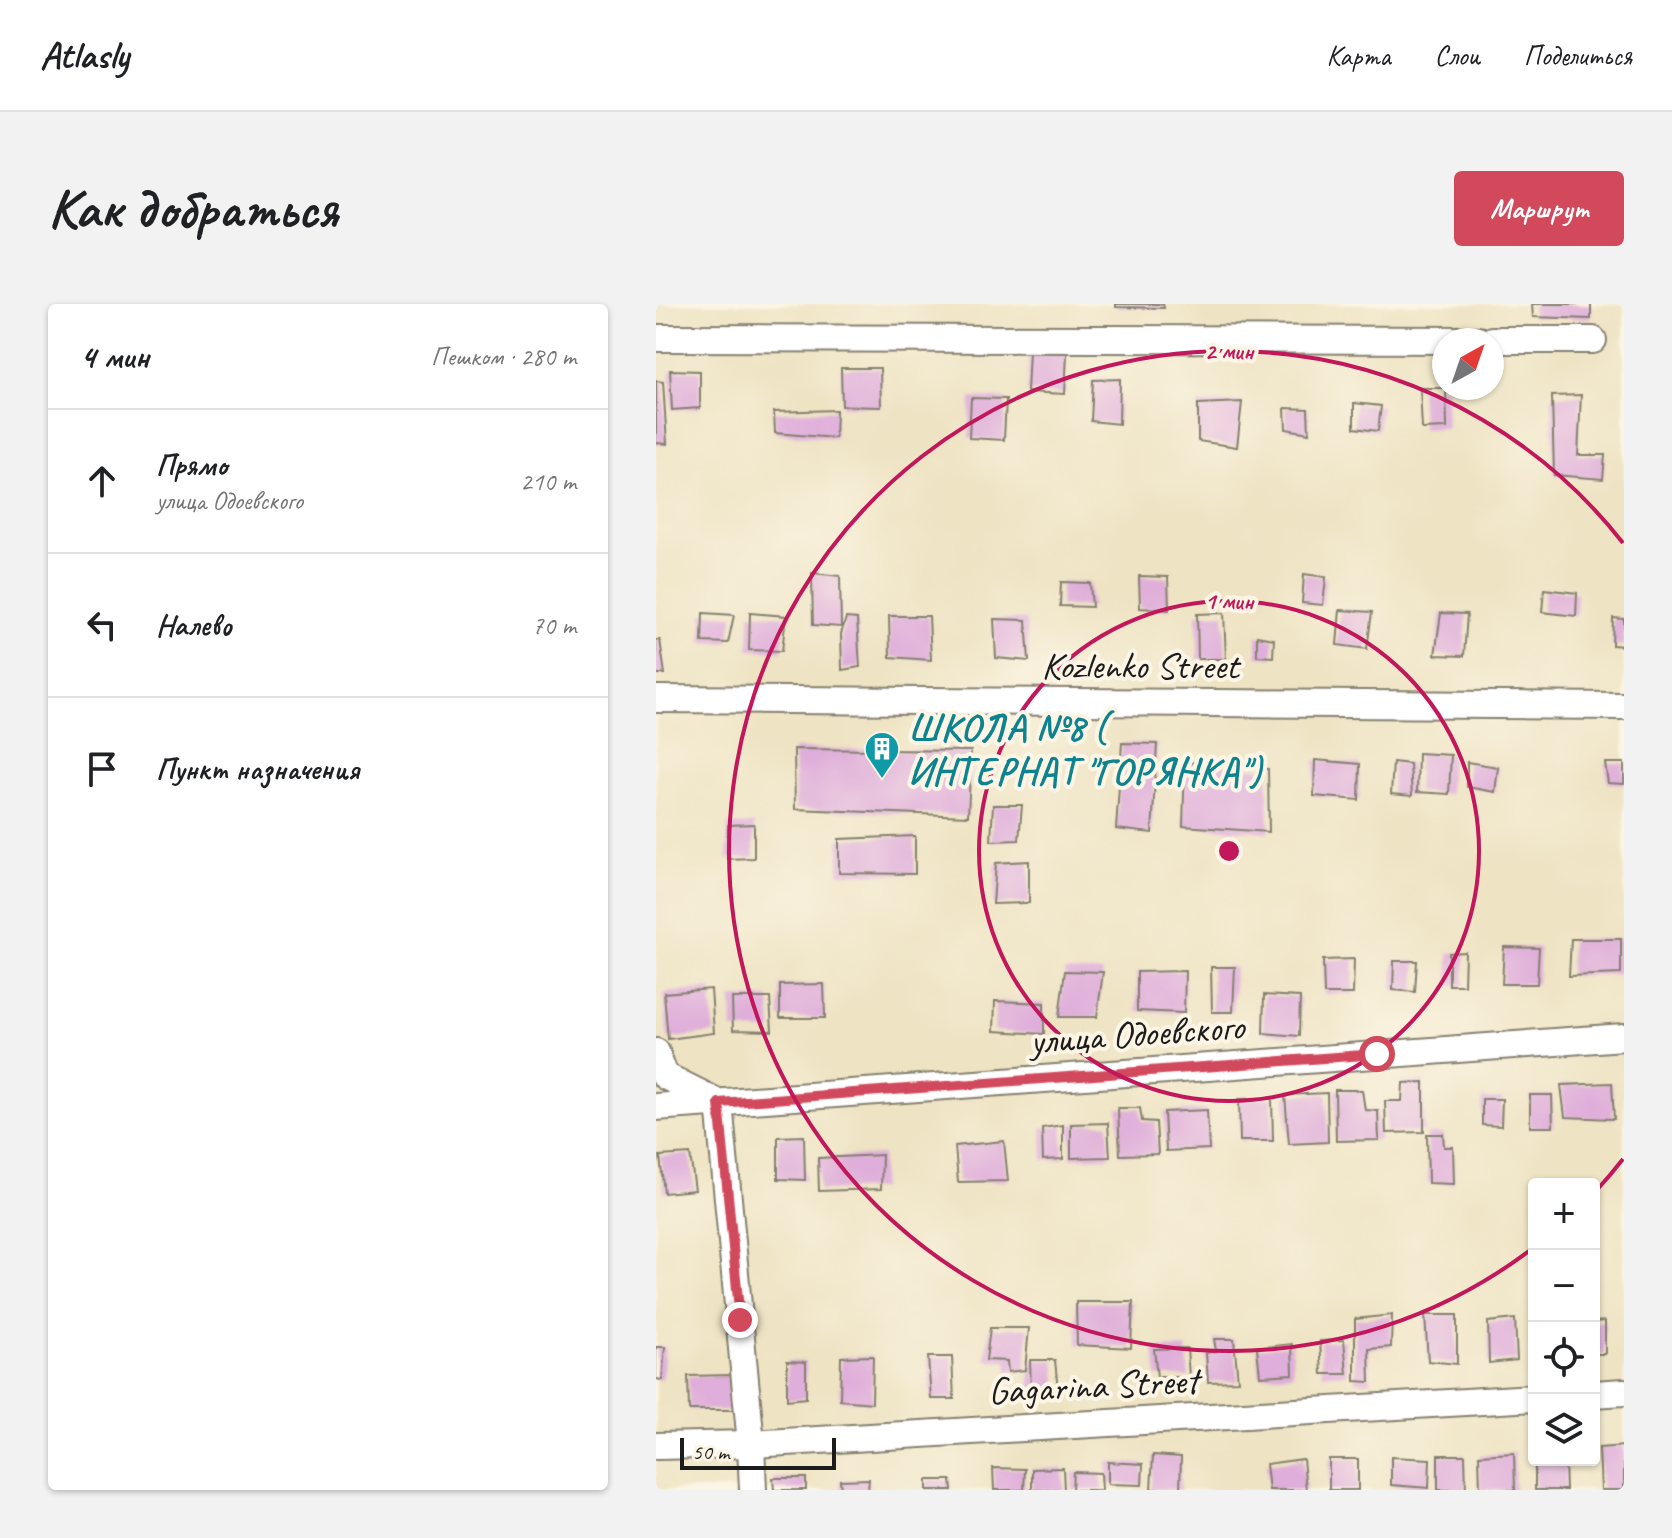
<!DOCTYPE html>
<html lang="ru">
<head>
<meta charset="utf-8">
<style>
	:root { --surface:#fff; --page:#f2f2f2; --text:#202124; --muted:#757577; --line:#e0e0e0; --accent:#d1495b }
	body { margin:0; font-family:Caveat,sans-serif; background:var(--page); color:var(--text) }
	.controls { position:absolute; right:24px; bottom:24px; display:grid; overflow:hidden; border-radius:8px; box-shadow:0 2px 6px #0004 }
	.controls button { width:72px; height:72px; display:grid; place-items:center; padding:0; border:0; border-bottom:2px solid var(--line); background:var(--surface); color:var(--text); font:40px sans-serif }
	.compass { position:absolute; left:776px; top:24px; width:72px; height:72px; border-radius:50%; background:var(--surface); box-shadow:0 2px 6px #0004; rotate:40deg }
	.scale { position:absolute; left:24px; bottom:20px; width:156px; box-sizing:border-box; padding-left:8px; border:4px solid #1c1c1c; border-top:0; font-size:22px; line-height:28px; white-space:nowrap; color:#1c1c1c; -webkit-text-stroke:6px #fcf5e5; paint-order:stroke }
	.stop { position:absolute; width:24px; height:24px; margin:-18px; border:6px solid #d1495b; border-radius:50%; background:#fff }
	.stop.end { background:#d1495b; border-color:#fff; box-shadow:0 2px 8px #0008 }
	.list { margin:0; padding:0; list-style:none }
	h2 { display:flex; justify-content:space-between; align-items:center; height:104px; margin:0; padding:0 32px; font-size:34px }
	h2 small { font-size:26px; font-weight:400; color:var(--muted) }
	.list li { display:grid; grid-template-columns:52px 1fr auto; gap:24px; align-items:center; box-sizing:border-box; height:144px; padding:0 32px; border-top:2px solid var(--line) }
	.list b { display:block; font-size:30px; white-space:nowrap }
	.list p { margin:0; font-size:26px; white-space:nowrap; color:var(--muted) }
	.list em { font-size:26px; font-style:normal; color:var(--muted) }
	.icon { flex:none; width:44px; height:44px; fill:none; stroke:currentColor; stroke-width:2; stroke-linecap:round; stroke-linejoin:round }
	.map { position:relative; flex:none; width:968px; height:1186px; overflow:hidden; border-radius:8px }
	header { display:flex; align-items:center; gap:48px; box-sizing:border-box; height:112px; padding:0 40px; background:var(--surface); border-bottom:2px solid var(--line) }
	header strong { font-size:38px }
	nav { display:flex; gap:44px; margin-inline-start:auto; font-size:28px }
	.intro { display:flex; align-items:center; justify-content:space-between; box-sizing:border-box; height:192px; padding:0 48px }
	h1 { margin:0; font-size:56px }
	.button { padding:20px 36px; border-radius:8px; background:var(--accent); color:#fff; font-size:28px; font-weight:700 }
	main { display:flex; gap:48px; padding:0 48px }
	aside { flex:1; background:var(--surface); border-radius:8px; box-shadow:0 2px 6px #0004 }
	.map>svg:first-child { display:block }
</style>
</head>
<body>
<header>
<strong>Atlasly</strong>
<nav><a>Карта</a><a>Слои</a><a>Поделиться</a></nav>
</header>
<div class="intro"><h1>Как добраться</h1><a class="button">Маршрут</a></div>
<main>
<aside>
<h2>4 мин<small>Пешком · 280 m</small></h2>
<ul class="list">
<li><svg class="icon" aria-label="ahead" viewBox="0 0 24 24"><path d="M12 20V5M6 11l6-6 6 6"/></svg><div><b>Прямо</b><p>улица Одоевского</p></div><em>210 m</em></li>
<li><svg class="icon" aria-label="left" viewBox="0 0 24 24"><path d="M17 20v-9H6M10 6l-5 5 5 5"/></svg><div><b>Налево</b></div><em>70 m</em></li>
<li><svg class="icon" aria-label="arrive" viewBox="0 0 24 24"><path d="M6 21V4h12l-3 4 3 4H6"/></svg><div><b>Пункт назначения</b></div></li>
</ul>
</aside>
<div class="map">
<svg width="968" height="1186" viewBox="0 0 968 1186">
	<rect width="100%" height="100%" fill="#fcf5e5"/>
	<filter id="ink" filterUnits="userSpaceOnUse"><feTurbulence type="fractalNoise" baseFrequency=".0125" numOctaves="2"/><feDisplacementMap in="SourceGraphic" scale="16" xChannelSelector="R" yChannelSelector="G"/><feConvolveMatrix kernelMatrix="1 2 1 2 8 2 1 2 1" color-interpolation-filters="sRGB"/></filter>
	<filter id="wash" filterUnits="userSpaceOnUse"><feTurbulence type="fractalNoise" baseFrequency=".006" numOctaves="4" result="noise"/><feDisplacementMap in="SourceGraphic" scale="32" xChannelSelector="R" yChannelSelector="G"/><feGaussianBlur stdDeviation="1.8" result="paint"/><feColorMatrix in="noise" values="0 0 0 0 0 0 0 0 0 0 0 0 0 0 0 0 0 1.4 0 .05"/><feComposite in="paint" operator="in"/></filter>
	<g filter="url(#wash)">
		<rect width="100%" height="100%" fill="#eee3c3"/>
		<g id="blocks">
			<g fill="#dfaeda">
				<path d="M460,0h47l1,4 -48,-1z"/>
				<path d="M876,0h59v15l-58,-2z"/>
				<path d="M373,47l38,2 -2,41 -38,-2z"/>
				<path d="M185,64h39l1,39 -39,-1z"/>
				<path d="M14,66l30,1v37l-28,2z"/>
				<path d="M464,75l-1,45 -28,-3 2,-41z"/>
				<path d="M0,77l7,1 4,62 -11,-1z"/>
				<path d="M764,84h26l1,40 -25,1z"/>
				<path d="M925,91l-3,60h27l-2,24 -49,-4 -2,-79z"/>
				<path d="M315,94l35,1 -2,41 -35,-2z"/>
				<path d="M586,98l-5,45 -39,-6v-37z"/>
				<path d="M698,99l27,3 -3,25 -24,-3z"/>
				<path d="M629,104l23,1 1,24 -23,-4z"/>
				<path d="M180,106l-1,28 -60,-5 -1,-21z"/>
				<path d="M156,269l28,3 1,51 -28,-2z"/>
				<path d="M648,270l22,3 -3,28 -21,-2z"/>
				<path d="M483,272l29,1 1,33 -29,-2z"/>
				<path d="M405,278l29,1 2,24 -32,-1z"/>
				<path d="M888,285l33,4 -1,23 -34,-4z"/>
				<path d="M684,306l32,2 -5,37 -30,-4z"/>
				<path d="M47,309l31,2 -6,28 -26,-1z"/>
				<path d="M94,309l36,3 -4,35 -33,-1z"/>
				<path d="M568,309l2,46h-28l-1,-45z"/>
				<path d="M785,309l26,1 -3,42 -29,-1z"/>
				<path d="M233,312h40l2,44 -41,-3z"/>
				<path d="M190,314l11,1 3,48 -18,3 -1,-36z"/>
				<path d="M957,314l11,1v27l-12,-1z"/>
				<path d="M338,315l32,1 3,41 -33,-3z"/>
				<path d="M601,332l17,3 -1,18 -16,-1z"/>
				<path d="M0,336h4l5,34h-9z"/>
				<path d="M466,439l35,1 -5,89 -36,-4z"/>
				<path d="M138,445l177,2 -3,65 -173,-7z"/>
				<path d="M762,449l33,2 -2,39 -32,-2z"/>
				<path d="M659,456l45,4 -1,36 -45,-4z"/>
				<path d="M529,458l83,7 1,63 -86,-6z"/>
				<path d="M737,458l17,2 2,32 -21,-2z"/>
				<path d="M811,458l31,5 -3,25 -28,-5z"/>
				<path d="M949,459h19v21l-16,-1z"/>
				<path d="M337,501h29l-3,35 -28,1z"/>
				<path d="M98,520v34l-27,1 1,-34z"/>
				<path d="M259,532v38l-76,-1v-34z"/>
				<path d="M373,557v42l-36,1 3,-41z"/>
				<path d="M915,635h50v35l-52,2z"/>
				<path d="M848,643l35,1 -2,36h-35z"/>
				<path d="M809,648l-1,33h-15v-32z"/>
				<path d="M698,655l-1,35h-29l-1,-34z"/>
				<path d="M738,657h23l-2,31 -22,-2z"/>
				<path d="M555,663h24l-2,45h-21z"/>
				<path d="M409,667l38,1 -6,45h-38z"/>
				<path d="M529,667l-1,42 -47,-2v-39z"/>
				<path d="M168,680l1,34h-45v-33z"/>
				<path d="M55,685l3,44 -46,6 -4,-46z"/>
				<path d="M608,691l36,2 -1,39 -36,-3z"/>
				<path d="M76,694h38l2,33 -39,-1z"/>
				<path d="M339,697l49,2v31l-50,-3z"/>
				<path d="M768,778v50l-38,1 -1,-32h17l1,-18z"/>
				<path d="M956,779l2,36 -49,-2 -4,-32z"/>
				<path d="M679,786h27l3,20 13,1 1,29 -43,1z"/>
				<path d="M671,789l1,49 -39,2 -4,-49z"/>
				<path d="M874,791h22l1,32h-23z"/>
				<path d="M616,794l1,43h-33l-1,-42z"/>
				<path d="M826,795h20l-1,27 -19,-1z"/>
				<path d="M462,804h22l2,13 14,1 2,32 -38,1z"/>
				<path d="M551,806l2,39 -43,2 -2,-39z"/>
				<path d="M452,819l2,34 -39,1v-34z"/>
				<path d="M407,821v34l-20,1 -1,-32z"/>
				<path d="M771,830h16l1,13h9l1,37 -26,-1z"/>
				<path d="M148,832l1,44 -27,-1v-42z"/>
				<path d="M348,837l4,40 -50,1 -3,-36z"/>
				<path d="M34,850l5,36 -31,3 -4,-37z"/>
				<path d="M226,851l-1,34 -62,2 -1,-33z"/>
				<path d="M420,998h57l-2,46 -54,-3z"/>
				<path d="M736,1011l-1,32 -22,2 1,33 -15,-1v-62z"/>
				<path d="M769,1011h32v49l-29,-3z"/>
				<path d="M859,1015l2,41 -28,3 -1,-41z"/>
				<path d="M949,1017v33h-11v-32z"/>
				<path d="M334,1024h39l-4,42 -17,2 -1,-11 -21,-1z"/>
				<path d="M558,1035h20l4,42 -30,1 -2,-29 10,-2z"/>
				<path d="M688,1036l3,34h-25l-2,-33z"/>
				<path d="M636,1040l1,30 -33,2 -3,-28z"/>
				<path d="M0,1043h9l-3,33 -6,-1z"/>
				<path d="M531,1044l2,29h-32l-3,-28z"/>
				<path d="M217,1052l-1,47 -32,-3 1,-43z"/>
				<path d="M272,1053h24l2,42h-23z"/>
				<path d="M374,1056h25l3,30 -27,-1z"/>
				<path d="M131,1057l19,1v36l-19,2z"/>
				<path d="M75,1071l3,35h-45l-1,-34z"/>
				<path d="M968,1142v44h-23l-2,-42z"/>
				<path d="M858,1149l1,37h-35l-1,-35z"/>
				<path d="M497,1151l28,2 -1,33 -29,-1z"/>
				<path d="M782,1151h27l1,35h-28z"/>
				<path d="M735,1153l39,2 -1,29 -38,-3z"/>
				<path d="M647,1155l3,31h-37l-3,-26z"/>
				<rect x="673" y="1155" width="29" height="31"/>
				<path d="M879,1156h30l1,30h-31z"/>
				<path d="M452,1158l35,2 -1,21 -34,-1z"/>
				<path d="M337,1164l32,1 -1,21h-30z"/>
				<path d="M407,1164l1,22h-32v-21z"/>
				<path d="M417,1168l28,1 1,17h-30z"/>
				<path d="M117,1174h33v12h-32z"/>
				<path d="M213,1175l-1,11h-27l-1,-10z"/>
				<path d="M271,1176h24l1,10h-25z"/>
			</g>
		</g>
	</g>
	<g filter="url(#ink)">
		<use href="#blocks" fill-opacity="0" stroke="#858070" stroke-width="2"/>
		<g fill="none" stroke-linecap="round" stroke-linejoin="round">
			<defs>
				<g id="minor">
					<path d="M0,34l822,2"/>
					<path d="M836,36h101"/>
					<path d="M0,395l968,7"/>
					<path d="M0,748l9,24 54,27 32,341 2,46"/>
					<path d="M0,803l968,-70"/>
					<path d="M938,1090l30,-2"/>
					<path d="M0,1142l95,-2 783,-46"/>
				</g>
			</defs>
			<use href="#minor" stroke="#858070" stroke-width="30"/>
			<use href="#minor" stroke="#fff" stroke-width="26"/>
		</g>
	</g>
	<g fill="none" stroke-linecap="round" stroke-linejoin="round" filter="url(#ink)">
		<path stroke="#d1495b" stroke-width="10" d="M84,1016l-21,-217 658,-49"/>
	</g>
	<g fill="none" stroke="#c2185b" stroke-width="4">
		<circle cx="573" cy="547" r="250"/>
		<path d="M967 855A500 500 0 0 1 939 888M877 944A500 500 0 1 1 967 239"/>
	</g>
	<defs>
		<symbol id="building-pin" viewBox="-11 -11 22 30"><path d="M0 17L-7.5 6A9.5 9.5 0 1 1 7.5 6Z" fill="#0f9aa8" stroke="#fcf5e5"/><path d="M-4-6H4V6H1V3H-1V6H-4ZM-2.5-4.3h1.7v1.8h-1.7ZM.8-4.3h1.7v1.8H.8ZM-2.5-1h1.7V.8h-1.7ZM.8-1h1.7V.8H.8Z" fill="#fff"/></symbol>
	</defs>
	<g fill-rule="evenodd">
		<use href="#building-pin" x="206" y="425" width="40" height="54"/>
	</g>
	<g text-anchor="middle" stroke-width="8" stroke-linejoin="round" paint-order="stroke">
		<g font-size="38" fill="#1c1c1c" stroke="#fcf5e5">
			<text x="484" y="374">Kozlenko Street</text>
			<text transform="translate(481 729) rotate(-4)" y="13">улица Одоевского</text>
			<text transform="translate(437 1081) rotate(-3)" y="13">Gagarina Street</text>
		</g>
		<g font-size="38" font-weight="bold" fill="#0d838f" stroke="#fcf5e5" text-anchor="start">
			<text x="252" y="436">ШКОЛА №8 (<tspan x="252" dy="44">ИНТЕРНАТ "ГОРЯНКА")</tspan></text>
		</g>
	</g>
	<circle cx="573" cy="547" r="12" fill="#c2185b" stroke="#fcf5e5" stroke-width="4"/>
	<g font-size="24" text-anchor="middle" font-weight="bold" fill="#c2185b" stroke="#fcf5e5" stroke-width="8" stroke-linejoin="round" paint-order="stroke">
		<text x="573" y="55">2 мин</text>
		<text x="573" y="305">1 мин</text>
	</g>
</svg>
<div class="controls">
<button>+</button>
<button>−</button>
<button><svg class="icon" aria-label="locate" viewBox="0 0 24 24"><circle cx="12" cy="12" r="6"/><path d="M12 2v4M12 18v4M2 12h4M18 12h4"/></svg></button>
<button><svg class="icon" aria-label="layers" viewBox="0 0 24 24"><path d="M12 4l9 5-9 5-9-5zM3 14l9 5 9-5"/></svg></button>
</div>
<svg class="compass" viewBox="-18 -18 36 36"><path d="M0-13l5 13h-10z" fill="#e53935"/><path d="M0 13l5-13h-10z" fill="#757577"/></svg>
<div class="scale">50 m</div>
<div class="stop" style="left:721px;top:750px"></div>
<div class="stop end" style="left:84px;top:1016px"></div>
</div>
</main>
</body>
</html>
